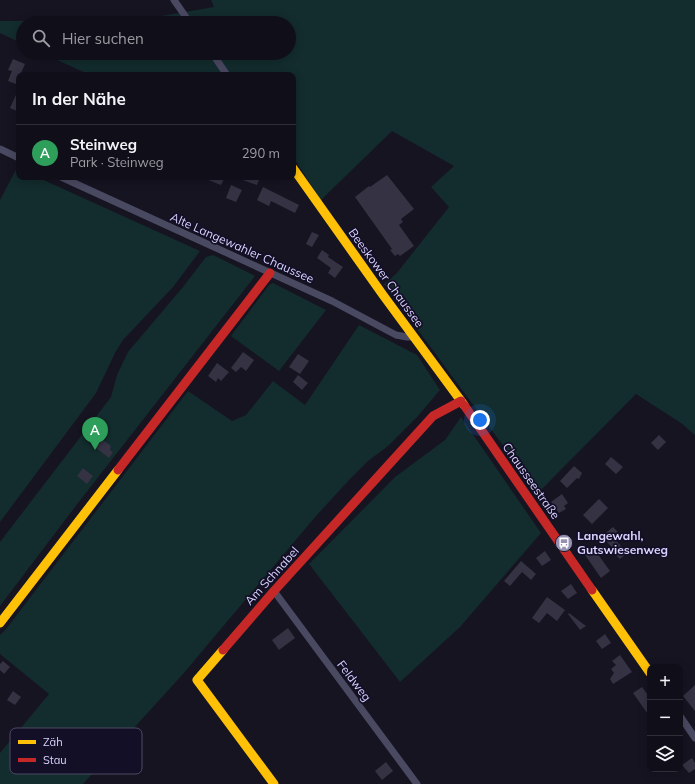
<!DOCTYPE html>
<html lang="de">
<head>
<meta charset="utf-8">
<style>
	:root { --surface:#100f19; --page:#1e1d26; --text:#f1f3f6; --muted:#9c9ca2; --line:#302f38; --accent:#7c3aed }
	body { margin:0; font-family:Mulish,sans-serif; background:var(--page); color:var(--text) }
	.controls { position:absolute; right:12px; bottom:12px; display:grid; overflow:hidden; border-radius:8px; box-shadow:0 2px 10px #0003 }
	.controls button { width:36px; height:36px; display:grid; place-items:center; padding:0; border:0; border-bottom:1px solid var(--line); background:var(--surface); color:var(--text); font:20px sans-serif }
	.you { position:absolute; left:480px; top:420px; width:14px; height:14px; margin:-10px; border:3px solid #fff; border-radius:50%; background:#1a73e8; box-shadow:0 0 0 6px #1a73e833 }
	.badge { display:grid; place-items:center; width:26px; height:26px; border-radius:50%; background:var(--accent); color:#fff; font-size:13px; font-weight:700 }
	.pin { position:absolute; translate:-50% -33px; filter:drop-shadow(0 1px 2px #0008) }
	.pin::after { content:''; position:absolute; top:21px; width:14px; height:12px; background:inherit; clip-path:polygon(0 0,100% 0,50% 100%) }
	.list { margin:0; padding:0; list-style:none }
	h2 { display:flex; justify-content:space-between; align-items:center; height:52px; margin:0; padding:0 16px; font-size:17px }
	h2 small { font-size:13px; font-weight:400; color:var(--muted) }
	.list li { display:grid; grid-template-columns:26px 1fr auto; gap:12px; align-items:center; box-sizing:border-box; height:56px; padding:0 16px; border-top:1px solid var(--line) }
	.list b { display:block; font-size:15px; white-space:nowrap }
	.list p { margin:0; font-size:13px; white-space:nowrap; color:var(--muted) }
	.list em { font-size:13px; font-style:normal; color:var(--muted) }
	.icon { flex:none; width:22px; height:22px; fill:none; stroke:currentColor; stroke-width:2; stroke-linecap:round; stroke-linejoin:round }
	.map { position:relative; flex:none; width:695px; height:784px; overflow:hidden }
	.search { position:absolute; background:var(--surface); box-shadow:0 2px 10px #0003; left:16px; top:16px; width:280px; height:44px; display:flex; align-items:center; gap:10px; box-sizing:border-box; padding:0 14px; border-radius:22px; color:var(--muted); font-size:15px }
	.panel { position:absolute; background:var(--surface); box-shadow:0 2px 10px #0003; left:16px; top:72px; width:280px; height:108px; border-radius:8px }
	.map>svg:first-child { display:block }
</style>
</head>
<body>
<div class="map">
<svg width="695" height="784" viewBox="0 0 695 784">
	<rect width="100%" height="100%" fill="#161421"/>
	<g fill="#132c2d">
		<path d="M211,0h484v435l-14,-12 -45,-29 -98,99 -154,-209 12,-10 53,-67 -18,-20 23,-21 -62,-35 -71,69 -28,-43v-82h-203l-48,-22h247v-30h-266v21l-23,-11v-12l138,-1 76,-13z"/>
		<path d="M17,168l2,1v8h18l163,74 -27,36 -50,53 -8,13 -19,40 -96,129v-322z"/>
		<path d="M213,255l42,21 -177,227 -78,103v-64l111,-145 6,-22 11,-23 55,-65 23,-30z"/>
		<path d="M273,283l53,27 -47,61 -48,-35 38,-51z"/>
		<path d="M359,325l58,30 23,35 -22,26 -30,30 -20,15 -18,18 -34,37 -133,158 -100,110h-83v-31l49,-59 -49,-40v-19l6,-6 182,-238 44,30 14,-6 27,-34 32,24z"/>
		<path d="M461,417l80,116 -81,94 -60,55 -91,-118 86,-87 50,-37z"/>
	</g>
	<g fill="#343243">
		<path d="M13,59l12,5 -9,20 -8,-3 4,-10 -4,-1z"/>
		<path d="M19,88v24l-9,-4z"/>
		<path d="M387,175l27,34 -13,10 2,3 -4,3 15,21 -14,10 -2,-2 -3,2 -5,-6 2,-1 -37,-52 14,-11 1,1z"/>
		<path d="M201,177h24l-4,8z"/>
		<path d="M237,177h23l-3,8 -20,-7z"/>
		<path d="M231,185l11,5 -6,12 -10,-4z"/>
		<path d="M263,187l36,18 -4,8 -24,-12 -2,5 -12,-6z"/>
		<path d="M312,232l7,3 -7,12 -6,-3z"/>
		<path d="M322,250l7,5 -1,2 15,10 -8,11 -7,-5 3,-5 -14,-10z"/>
		<path d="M243,352l11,8 -8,11 -5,-4 -5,5 -5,-4z"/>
		<path d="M298,354l11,7 -9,13 -11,-7z"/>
		<path d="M217,363l12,9 -8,9 -3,-3 -2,4 -8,-6z"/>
		<path d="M298,375l10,8 -6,7 -9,-8z"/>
		<path d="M659,435l7,7 -8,8 -7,-7z"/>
		<path d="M102,439l9,7 -1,4 3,2 -4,6 -14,-11z"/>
		<path d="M611,457l12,10 -7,7 -11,-10z"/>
		<path d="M574,466l8,7 -3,6 -2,-1 -10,10 -7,-7z"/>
		<path d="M83,468l10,8 -6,8 -10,-8z"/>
		<path d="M562,494l6,9 -4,3 2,3 -7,4 -8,-11z"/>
		<path d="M599,499l9,9 -16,16 -9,-9z"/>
		<path d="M613,527l5,5 -6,4 15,17 -7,6 -7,-7 1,-2 -12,-14z"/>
		<path d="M592,546l18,25 -9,7 -18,-26z"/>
		<path d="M545,551l6,9 -9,6 -6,-8z"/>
		<path d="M521,561l15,13 -5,6 -9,-8 -12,14 -6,-5z"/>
		<path d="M571,584l6,9 -9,6 -7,-8z"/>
		<path d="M547,597l18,13 -8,11 -10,-8 -8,10 -7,-5z"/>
		<path d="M569,613l17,13 -6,4 -12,-16z"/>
		<path d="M288,628l7,10 -16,12 -7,-10z"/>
		<path d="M605,634l6,9 -9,6 -6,-8z"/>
		<path d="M620,655l12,17 -19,12 -3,-5 4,-6 -3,-4 5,-4 -4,-4z"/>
		<path d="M3,661l7,6 -6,7 -4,-4v-6z"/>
		<path d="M695,685v26l-12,-15z"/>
		<path d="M642,687l8,11v19l-17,-24z"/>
		<path d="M13,691l8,6 -6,8 -8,-5z"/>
		<path d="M692,758l3,5v6l-6,4 -7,-8z"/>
		<path d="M386,762l7,9 -11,9 -7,-9z"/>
	</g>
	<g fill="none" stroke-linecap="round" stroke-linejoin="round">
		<g stroke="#4a4962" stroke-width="7">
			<path d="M174,0l16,23"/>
			<path d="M212,53l15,22"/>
			<path d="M0,149l19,9"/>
			<path d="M61,177l271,124 64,34 11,2h7"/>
			<path d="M274,591l143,193"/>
			<path d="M680,716l15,22"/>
		</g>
		<g stroke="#ffc107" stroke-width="9">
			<path d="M293,168l90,127 81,110"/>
			<path d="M592,590l58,83"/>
			<path d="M0,623l118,-153"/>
			<path d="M223,650l-26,30 77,104"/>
		</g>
		<g stroke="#c62828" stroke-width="9">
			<path d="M464,405l128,185"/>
			<path d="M118,470l152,-197"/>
			<path d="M223,650l51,-59 159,-175 28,-15"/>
		</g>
	</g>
	<defs>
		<symbol id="bus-disc" viewBox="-11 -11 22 22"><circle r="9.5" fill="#9591b1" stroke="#130f26"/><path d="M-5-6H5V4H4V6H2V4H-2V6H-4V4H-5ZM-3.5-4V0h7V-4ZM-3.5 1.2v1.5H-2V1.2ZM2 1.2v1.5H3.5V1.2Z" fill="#fff"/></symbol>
	</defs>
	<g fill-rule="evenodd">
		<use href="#bus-disc" x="554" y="533" width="20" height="20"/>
	</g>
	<g text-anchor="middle" stroke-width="3.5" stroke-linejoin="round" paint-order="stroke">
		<g font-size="12" fill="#d9d4ff" stroke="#130f26">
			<text transform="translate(242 248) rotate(24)" y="4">Alte Langewahler Chaussee</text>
			<text transform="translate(386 278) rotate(54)" y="4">Beeskower Chaussee</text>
			<text transform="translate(531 481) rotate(55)" y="4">Chausseestraße</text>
			<text transform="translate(272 576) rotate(-48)" y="4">Am Schnabel</text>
			<text transform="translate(354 681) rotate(53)" y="4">Feldweg</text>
		</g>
		<g font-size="12" font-weight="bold" fill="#d9d4ff" stroke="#130f26" text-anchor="start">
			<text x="577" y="540">Langewahl,<tspan x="577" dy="14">Gutswiesenweg</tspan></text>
		</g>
	</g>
	<rect x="10" y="728" width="132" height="46" rx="6" fill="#130f26" stroke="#4e4a67" stroke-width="1"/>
	<rect x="18" y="740" width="18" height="4" fill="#ffc107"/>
	<rect x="18" y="758" width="18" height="4" fill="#c62828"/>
	<g font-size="11" fill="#d9d4ff">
		<text x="43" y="746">Zäh</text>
		<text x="43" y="764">Stau</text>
	</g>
</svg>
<div class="controls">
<button>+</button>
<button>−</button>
<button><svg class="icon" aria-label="layers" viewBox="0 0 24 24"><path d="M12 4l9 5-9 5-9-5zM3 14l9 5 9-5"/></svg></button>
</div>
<div class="you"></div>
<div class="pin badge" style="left:95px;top:450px;background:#2e9e5b">A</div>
<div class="search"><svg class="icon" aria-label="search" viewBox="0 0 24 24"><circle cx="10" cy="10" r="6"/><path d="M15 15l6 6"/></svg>Hier suchen</div>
<section class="panel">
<h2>In der Nähe<small></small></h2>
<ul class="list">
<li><span class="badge" style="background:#2e9e5b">A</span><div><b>Steinweg</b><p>Park · Steinweg</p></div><em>290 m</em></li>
</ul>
</section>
</div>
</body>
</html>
